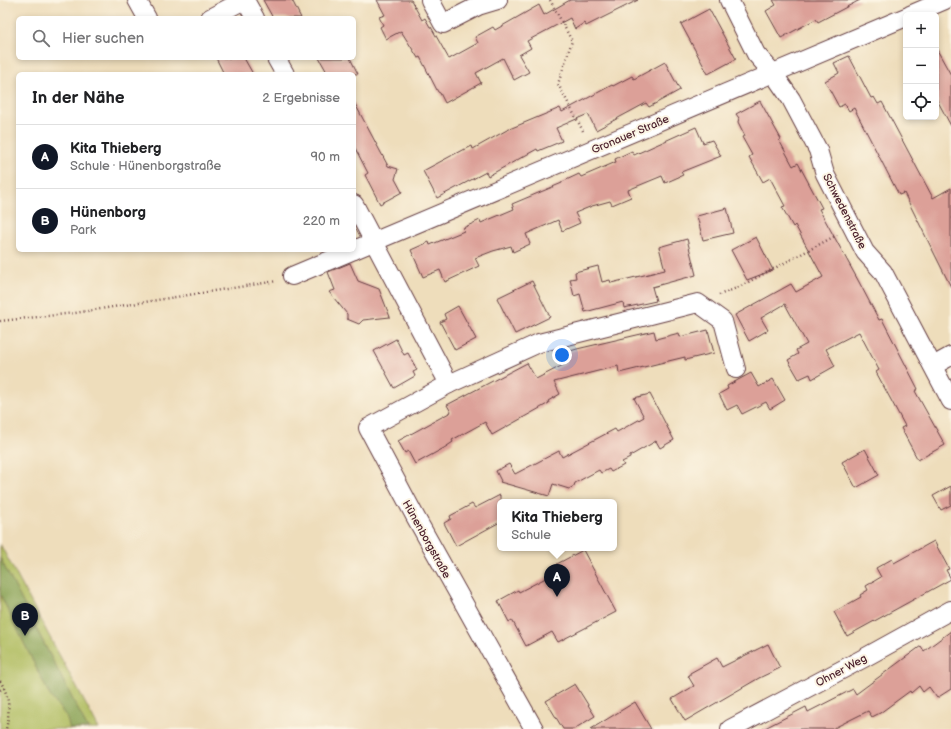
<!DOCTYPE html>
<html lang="de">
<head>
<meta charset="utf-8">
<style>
	:root { --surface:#fff; --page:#f2f2f2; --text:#202124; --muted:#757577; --line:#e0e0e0; --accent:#111827 }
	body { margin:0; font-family:"Balsamiq Sans",sans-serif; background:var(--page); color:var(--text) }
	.controls { position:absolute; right:12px; top:12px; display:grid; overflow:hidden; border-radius:6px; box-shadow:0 2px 6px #0003 }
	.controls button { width:36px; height:36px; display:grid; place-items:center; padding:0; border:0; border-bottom:1px solid var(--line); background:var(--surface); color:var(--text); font:20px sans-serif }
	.you { position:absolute; left:562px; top:355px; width:14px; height:14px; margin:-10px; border:3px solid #fff; border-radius:50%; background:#1a73e8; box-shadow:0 0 0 6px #1a73e833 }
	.badge { display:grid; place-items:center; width:26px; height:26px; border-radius:50%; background:var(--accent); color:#fff; font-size:13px; font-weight:700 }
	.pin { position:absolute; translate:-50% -33px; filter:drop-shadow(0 1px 2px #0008) }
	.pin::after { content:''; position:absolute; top:21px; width:14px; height:12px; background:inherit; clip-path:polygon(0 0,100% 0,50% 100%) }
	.popup { position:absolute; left:497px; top:499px; width:120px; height:52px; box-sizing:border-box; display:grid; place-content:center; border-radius:6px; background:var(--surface); filter:drop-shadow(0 1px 3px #0005); font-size:13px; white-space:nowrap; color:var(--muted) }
	.popup b { font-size:15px; color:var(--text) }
	.popup::after { content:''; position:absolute; left:50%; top:100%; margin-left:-8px; border:8px solid transparent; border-top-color:var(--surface) }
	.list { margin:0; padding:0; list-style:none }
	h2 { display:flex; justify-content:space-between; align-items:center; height:52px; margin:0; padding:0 16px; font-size:17px }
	h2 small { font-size:13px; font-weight:400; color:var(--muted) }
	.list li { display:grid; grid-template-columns:26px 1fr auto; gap:12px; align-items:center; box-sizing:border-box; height:64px; padding:0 16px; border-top:1px solid var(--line) }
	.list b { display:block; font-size:15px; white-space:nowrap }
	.list p { margin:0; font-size:13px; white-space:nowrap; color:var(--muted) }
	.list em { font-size:13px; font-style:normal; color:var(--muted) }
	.icon { flex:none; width:22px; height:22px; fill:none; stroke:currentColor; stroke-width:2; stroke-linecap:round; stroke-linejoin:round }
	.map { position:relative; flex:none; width:951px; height:729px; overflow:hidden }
	.search { position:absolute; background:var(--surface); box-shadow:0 2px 6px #0003; left:16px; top:16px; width:340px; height:44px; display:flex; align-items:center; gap:10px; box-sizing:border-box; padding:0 14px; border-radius:6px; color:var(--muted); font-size:15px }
	.panel { position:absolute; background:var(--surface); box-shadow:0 2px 6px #0003; left:16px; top:72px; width:340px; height:180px; border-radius:6px }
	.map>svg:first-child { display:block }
</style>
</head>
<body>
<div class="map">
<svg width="951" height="729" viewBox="0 0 951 729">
	<rect width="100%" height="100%" fill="#fcf5e5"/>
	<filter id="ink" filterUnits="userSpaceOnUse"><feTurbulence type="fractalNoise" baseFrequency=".025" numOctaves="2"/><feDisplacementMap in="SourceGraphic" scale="8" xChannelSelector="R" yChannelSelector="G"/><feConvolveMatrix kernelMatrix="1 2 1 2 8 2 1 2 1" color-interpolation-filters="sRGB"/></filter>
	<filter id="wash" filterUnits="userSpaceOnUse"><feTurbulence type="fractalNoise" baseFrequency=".012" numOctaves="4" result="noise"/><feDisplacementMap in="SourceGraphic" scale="16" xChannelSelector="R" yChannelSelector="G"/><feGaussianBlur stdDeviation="0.9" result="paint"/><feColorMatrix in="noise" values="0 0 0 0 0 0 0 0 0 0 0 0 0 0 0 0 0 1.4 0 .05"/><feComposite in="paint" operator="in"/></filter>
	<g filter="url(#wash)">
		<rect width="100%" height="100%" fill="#edb"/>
		<path fill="#aebb5d" stroke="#7c6d44" d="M0,544l99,185h-99z"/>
		<path fill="#8aa354" stroke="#6a6140" d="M0,558l88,171h-18l-4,-13 -16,-20 -50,-102z"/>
		<g id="blocks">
			<g fill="#dca098">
				<path d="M263,0h29l9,18h-28z"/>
				<path d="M377,0h34l11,20 3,-2 5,9h1l18,32 29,-16 -3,-6 18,-10 2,3 44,-25 5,10 26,-15h68l-52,26 -2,-3 -9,6 -5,-11 -43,23 4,7 -12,7 10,17 -15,8 -11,-22 -27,15 5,10 -36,20 -5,-10 -2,-1 -18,-35 -2,1 -17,-27 -15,8 -6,-12 3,-2 -4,-8 6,-2z"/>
				<path d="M773,0h87l-42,22 -2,-3 -35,19 -15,-27 10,-6z"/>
				<path d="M709,9l27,50 -28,15 -27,-50z"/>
				<path d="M936,48l15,27v51l-15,-28z"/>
				<path d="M849,56l22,42 3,-1 4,7 4,-2 51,96 18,-10v99l-47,-94 -5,2 -45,-87 -5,3 -4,-7 -6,3 -14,-26 14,-8 -5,-10z"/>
				<path d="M216,58h28l9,16h-29z"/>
				<path d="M319,58h31l8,16h-30z"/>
				<path d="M665,62l15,28 -31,17 -3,-4 -50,27 -8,-16 -32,14 6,13 -24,10 -1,-2 -49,27 -2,-4 -49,26 -14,-27 41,-22v1l8,-4 1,3 34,-19 53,-22 2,4 50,-27 1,1 19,-10 2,3z"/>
				<path d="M760,101l21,38 -2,1 14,26 5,-3 24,45 -3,1 40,73 20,38 3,-1 36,70 -3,2 30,54 -27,15 -17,-32 4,-2 -29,-54 3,-2 -20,-38 -33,17 9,17 -23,13 -2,-5 -11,5 -11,-19 10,-6 -2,-4 11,-6 -22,-40 -24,14 7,12 -19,11 -14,-26 56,-31 5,8 27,-15 -28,-52 -2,2 -11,-20 3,-1 -15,-28 -7,4 -14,-25 3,-2 -10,-18 3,-1 -7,-14 1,-4 -3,-4z"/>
				<path d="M354,102l34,64 10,3 -3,10 7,13 -22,12 -15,-29 3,-2 -14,-27z"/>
				<path d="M696,127l7,16 9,-3 9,16 -40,16 2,3 -18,8 -3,-7 -34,14 3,7 -19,8 -2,-4 -18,5 -17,7 5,10 -18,8 -4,-11 -32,14 4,10 -17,8 -2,-6 -18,5 -18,7 4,8 -34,16 -5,-12 -17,7 -12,-27 18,-8 1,3 34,-14 -1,-3 17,-8 1,3 33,-14 -2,-5 50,-21v-1l17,-8 2,3 35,-15 -1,-3 17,-8 2,4z"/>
				<path d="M727,208l6,25 -30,7 -6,-24z"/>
				<path d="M756,237l17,33 -26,10 -16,-30z"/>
				<path d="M687,239l9,36 -44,12 4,14 -32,7 -1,-6 -38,10 -5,-18 -6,2 -4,-17 6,-1 -1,-6 23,-6 4,16 8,-2 1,3 54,-13 -6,-23z"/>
				<path d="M350,263l8,18 21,8 11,28 -27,3 -4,4 -12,-5v-5l-18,-22 6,-2 -7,-18z"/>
				<path d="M532,281l18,36 -35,17 -18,-36z"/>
				<path d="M458,306l18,33 -21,11 -15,-28 6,-3 -2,-5z"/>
				<path d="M708,330l6,23 -29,7v-3l-66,16 -1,-7 -64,16 6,12 -12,7 1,2 -57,32 -7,-13 -33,18 1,2 -9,6 -29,16 -7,-13 -3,2 -7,-12 53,-29 -4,-7 80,-42 9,16 31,-16 -3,-10 13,-4 77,-18 2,8 23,-6 1,4z"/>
				<path d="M396,339l8,16 4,-2 9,17 -4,2 2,4 -21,12 -20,-37z"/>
				<path d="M751,373l8,14 14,-8 12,21 -15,9 -4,-7 -24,12 -5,-9 -10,5 -8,-16 9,-5 -1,-3z"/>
				<path d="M650,394l24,46 -14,8 -4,-7 -26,15v2l-8,4 2,3 -13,7 -2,-3 -8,4 -2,-3 -24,13 -1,3 -5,3 -16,-5 -4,12 -49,-14 1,-1 -5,-10 13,-7 6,10 44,-23 3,6 53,-28 2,3 27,-15 -10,-19z"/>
				<path d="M865,449l14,26 -23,13 -14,-26z"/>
				<path d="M951,486v19l-10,5 -8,-14z"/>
				<path d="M500,495v27l-44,24 -12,-23 7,-4 -1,-3 22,-12 3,4z"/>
				<path d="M934,541l15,28 -3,1 5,9 -104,57 -13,-24 27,-15 -1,-2 8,-5 -2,-4 15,-9 -5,-9 16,-9 2,4z"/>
				<path d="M583,550l33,62 -58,30 -6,-10 -26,14 -14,-26 -3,2 -11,-21 20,-11 1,2 42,-22 -4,-6z"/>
				<path d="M951,631v58l-14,9 -8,-11 -6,5 -4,-6 -8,7 -1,-2 -30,22 -8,4 -4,-6 -36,18h-69l43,-22 2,5 45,-23 3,5 65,-48 3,5z"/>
				<path d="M768,644l12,24 -21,10 -74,43 -13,-22 22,-13 -6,-10 2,-1v-2l27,-15 5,9z"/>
				<path d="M575,684l20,32 -21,13h-11l-17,-28z"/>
				<path d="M635,702l16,27h-60z"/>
			</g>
		</g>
	</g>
	<g filter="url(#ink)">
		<use href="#blocks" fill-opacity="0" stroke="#633c41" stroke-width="1"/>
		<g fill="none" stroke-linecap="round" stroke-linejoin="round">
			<defs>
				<g id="minor">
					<path d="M137,0l10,18"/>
					<path d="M245,0l10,18"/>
					<path d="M430,0l13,24 35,-18 20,-6"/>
					<path d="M729,0l27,54 17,19 18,26 27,51 7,24 40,78 18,20 68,129"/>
					<path d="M910,15l35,-15"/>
					<path d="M210,18l34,-18"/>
					<path d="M276,58l9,16"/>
					<path d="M354,204l95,180 -81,44 48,90 118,211"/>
					<path d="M354,250l552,-233"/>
					<path d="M292,276l62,-26"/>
					<path d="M933,366l18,-10"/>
					<path d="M449,384l90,-41 159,-40 25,18 13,48"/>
					<path d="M730,729l134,-71 87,-48"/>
				</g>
			</defs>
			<use href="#minor" stroke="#633c41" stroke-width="20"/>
			<g stroke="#633c41" stroke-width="2.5" stroke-dasharray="1 3" stroke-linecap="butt">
				<path d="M550,0l22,41 -14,43 26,49"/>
				<path d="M719,295l20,-8 98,-52"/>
				<path d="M0,321l75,-8 202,-32"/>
				<path d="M0,681c10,15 10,31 6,48"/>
				<path d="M0,690l4,-2"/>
			</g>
			<use href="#minor" stroke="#fff" stroke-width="18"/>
		</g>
	</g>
	<g text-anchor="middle" stroke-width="4" stroke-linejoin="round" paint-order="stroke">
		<g font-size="11" fill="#4a1f2b" stroke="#fcf5e5">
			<text transform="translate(630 134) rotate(-23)" y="4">Gronauer Straße</text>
			<text transform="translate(845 211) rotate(63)" y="4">Schwedenstraße</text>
			<text transform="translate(427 539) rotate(61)" y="4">Hünenborgstraße</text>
			<text transform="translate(841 670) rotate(-28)" y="4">Ohner Weg</text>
		</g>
	</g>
</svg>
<div class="controls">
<button>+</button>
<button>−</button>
<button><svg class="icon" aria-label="locate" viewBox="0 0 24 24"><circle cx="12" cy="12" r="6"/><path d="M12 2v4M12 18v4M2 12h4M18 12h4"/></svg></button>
</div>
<div class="you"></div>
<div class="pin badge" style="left:557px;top:597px">A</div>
<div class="popup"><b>Kita Thieberg</b>Schule</div>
<div class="pin badge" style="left:25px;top:636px">B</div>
<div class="search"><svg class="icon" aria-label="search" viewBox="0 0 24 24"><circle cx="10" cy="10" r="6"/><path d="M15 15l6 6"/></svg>Hier suchen</div>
<section class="panel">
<h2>In der Nähe<small>2 Ergebnisse</small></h2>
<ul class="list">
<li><span class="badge">A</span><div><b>Kita Thieberg</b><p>Schule · Hünenborgstraße</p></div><em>90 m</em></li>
<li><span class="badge">B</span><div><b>Hünenborg</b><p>Park</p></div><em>220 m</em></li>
</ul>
</section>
</div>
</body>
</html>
